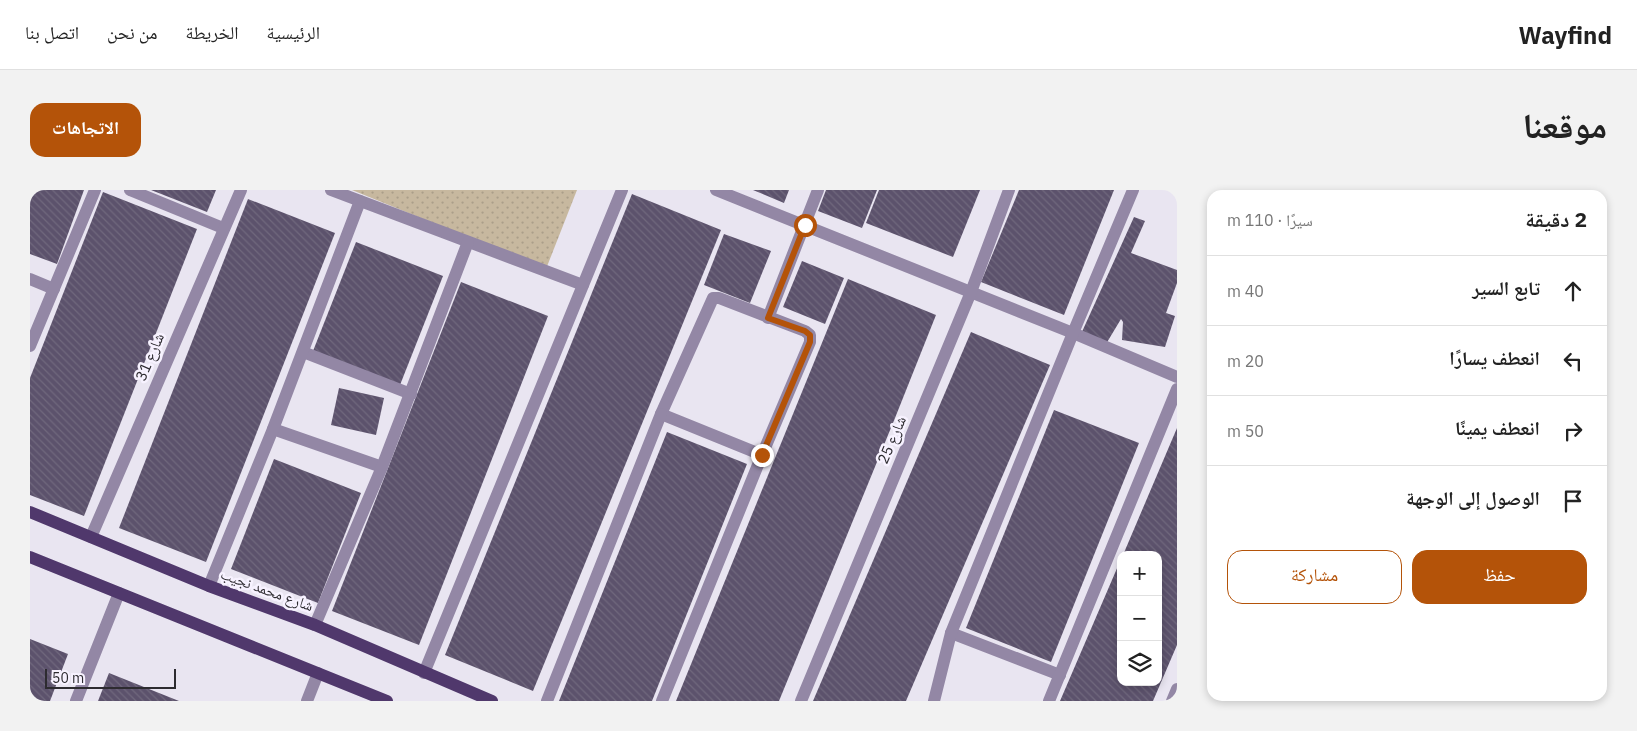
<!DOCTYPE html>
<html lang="ar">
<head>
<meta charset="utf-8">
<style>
	:root { --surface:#fff; --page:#f2f2f2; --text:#222; --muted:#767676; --line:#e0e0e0; --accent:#b45309 }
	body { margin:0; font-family:"IBM Plex Sans","Noto Naskh Arabic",sans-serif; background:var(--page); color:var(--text); direction:rtl }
	.controls { position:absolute; right:15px; bottom:15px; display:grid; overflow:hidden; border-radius:10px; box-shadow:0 2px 8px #0003 }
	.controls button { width:45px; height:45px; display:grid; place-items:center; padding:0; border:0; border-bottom:1px solid var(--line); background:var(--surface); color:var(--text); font:25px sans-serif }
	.scale { position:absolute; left:15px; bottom:12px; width:131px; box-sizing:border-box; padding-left:5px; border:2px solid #2d2b30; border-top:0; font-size:14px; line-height:18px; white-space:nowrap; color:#2d2b30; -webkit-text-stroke:4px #f7f2ff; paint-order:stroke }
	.stop { position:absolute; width:15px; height:15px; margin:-11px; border:4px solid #b45309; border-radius:50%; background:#fff }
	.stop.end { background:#b45309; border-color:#fff; box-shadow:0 1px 5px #0008 }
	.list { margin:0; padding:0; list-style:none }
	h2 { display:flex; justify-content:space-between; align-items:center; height:65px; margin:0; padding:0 20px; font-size:21px }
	h2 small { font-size:16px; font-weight:400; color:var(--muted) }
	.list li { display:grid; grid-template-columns:32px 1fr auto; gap:15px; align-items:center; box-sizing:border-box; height:70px; padding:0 20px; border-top:1px solid var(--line) }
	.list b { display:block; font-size:19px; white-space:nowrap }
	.list em { font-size:16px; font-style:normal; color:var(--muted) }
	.actions { display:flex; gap:10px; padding:15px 20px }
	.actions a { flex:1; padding:11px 0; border:1px solid var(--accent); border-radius:15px; text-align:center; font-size:18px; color:var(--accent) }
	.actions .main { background:var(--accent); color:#fff }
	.icon { flex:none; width:28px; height:28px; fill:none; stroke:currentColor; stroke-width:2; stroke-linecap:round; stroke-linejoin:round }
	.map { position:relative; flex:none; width:1147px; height:511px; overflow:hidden; direction:ltr; border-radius:15px }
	header { display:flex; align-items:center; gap:30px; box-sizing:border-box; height:70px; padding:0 25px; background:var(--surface); border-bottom:1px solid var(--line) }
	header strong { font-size:24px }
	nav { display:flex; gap:28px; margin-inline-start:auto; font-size:18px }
	.intro { display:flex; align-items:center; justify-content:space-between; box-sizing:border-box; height:120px; padding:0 30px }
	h1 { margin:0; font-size:35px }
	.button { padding:12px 22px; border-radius:15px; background:var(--accent); color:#fff; font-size:18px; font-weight:700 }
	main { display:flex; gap:30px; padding:0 30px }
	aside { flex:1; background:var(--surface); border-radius:15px; box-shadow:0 2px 8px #0003 }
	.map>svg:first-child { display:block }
</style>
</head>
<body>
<header>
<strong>Wayfind</strong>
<nav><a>الرئيسية</a><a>الخريطة</a><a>من نحن</a><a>اتصل بنا</a></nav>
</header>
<div class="intro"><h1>موقعنا</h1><a class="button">الاتجاهات</a></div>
<main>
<aside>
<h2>2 دقيقة<small>سيرًا · 110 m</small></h2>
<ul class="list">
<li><svg class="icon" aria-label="ahead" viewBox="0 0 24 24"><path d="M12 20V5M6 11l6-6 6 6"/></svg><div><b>تابع السير</b></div><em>40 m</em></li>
<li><svg class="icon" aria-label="left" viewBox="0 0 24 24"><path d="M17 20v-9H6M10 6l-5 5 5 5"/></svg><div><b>انعطف يسارًا</b></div><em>20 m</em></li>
<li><svg class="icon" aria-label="right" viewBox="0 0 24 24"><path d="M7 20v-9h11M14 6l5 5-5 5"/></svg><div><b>انعطف يمينًا</b></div><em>50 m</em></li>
<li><svg class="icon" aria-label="arrive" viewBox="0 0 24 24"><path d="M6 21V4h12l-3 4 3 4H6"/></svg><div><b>الوصول إلى الوجهة</b></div></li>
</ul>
<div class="actions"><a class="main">حفظ</a><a>مشاركة</a></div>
</aside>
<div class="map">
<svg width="1147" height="511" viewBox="0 0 1147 511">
	<defs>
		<pattern id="park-dots" width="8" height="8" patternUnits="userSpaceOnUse" patternTransform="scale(1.25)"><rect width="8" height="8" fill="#c7b89f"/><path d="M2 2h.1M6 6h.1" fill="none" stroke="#ab9e89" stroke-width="1.8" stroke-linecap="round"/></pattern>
		<pattern id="building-back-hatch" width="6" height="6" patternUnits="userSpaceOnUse" patternTransform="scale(1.25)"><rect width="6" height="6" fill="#5c526c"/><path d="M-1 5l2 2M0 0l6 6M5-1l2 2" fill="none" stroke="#70687d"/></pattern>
	</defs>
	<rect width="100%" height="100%" fill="#e9e5f1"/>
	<path fill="url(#park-dots)" d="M322,0h225l-31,79z"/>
	<g fill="url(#building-back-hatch)">
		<path d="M0,0h54l-27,74 -27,-10z"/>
		<path d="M121,0h65l-9,22z"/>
		<path d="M723,0h36l-5,13z"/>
		<path d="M796,0h51l-15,38 -44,-17z"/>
		<path d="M849,0h101l-27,67 -87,-34z"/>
		<path d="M989,0h95l-50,125 -83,-33z"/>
		<path d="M73,2l94,37 -113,287 -54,-21v-117z"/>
		<path d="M602,4l89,36 -188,461 -88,-36z"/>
		<path d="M218,9l87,34 -129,329 -87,-34z"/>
		<path d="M1104,27l11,4 -14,32 46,17v13l-11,30 9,3 -10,31 -43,-7 1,-18 -2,-3 -15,25 -25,-10z"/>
		<path d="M694,44l47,17 -21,52 -46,-18z"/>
		<path d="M326,52l87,34 -43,109 -87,-34z"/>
		<path d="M772,71l42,17 -19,46 -42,-17z"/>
		<path d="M818,89l88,36 -41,103 -116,283h-103z"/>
		<path d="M431,92l87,34 -129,329 -87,-34z"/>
		<path d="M941,142l79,33 -144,336h-93z"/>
		<path d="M309,198l45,10 -8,37 -45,-10z"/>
		<path d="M1024,220l85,33 -88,219 -85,-34z"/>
		<path d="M1147,238v217l-24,56h-93l61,-142v123h37v-127h-35z"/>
		<path d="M637,242l80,32 -65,162 -30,75h-93z"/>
		<path d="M244,269l87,34 -43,110 -87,-34z"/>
		<path d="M0,449l38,15 -18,47h-20z"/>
		<path d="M79,483l70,28h-81z"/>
	</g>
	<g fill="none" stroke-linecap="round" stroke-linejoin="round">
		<g stroke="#9387a5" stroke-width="12">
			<path d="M100,0l93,38"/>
			<path d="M301,0l252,95"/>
			<path d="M686,0l357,143 104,44"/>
			<path d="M0,89l24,10"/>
			<path d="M683,108h6l86,33 5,4v7l-48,113 -101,-41z"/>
			<path d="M738,128l50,-128"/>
			<path d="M0,156l65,-156"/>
			<path d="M273,162l108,42"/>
			<path d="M243,239l109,38"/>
			<path d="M61,347l150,-347"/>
			<path d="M179,396l64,-157 87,-228"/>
			<path d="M285,435l67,-158 86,-225"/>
			<path d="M921,443l109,42"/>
			<path d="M394,483l198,-483"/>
			<path d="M46,511l43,-108"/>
			<path d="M277,511l11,-28"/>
			<path d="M517,511l114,-287"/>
			<path d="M632,511l100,-246"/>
			<path d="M771,511l170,-409 38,-102"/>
			<path d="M904,511l17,-68 122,-300 60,-143"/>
			<path d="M1019,511l128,-312"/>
			<path d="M1142,511l5,-12"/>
		</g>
		<g stroke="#50386c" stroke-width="12">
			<path d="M0,322l179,74 106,39 177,76"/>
			<path d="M0,367l357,144"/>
		</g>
	</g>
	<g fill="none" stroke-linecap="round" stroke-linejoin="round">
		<path stroke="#b45309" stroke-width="6" d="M732,265l48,-113v-7l-5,-4 -37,-13 37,-93"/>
	</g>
	<g text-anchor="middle" stroke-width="5" stroke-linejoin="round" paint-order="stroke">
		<g font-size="15" fill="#2d2b30" stroke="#f7f2ff">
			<text transform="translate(120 167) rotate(-67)" y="5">شارع 31</text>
			<text transform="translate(862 250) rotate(-67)" y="5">شارع 25</text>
			<text transform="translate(237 400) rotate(20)" y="5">شارع محمد نجيب</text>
		</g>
	</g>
</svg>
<div class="controls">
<button>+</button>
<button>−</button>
<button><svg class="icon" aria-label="layers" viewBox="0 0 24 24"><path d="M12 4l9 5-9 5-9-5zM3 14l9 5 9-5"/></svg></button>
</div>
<div class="scale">50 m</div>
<div class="stop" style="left:775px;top:35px"></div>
<div class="stop end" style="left:732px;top:265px"></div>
</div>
</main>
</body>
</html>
